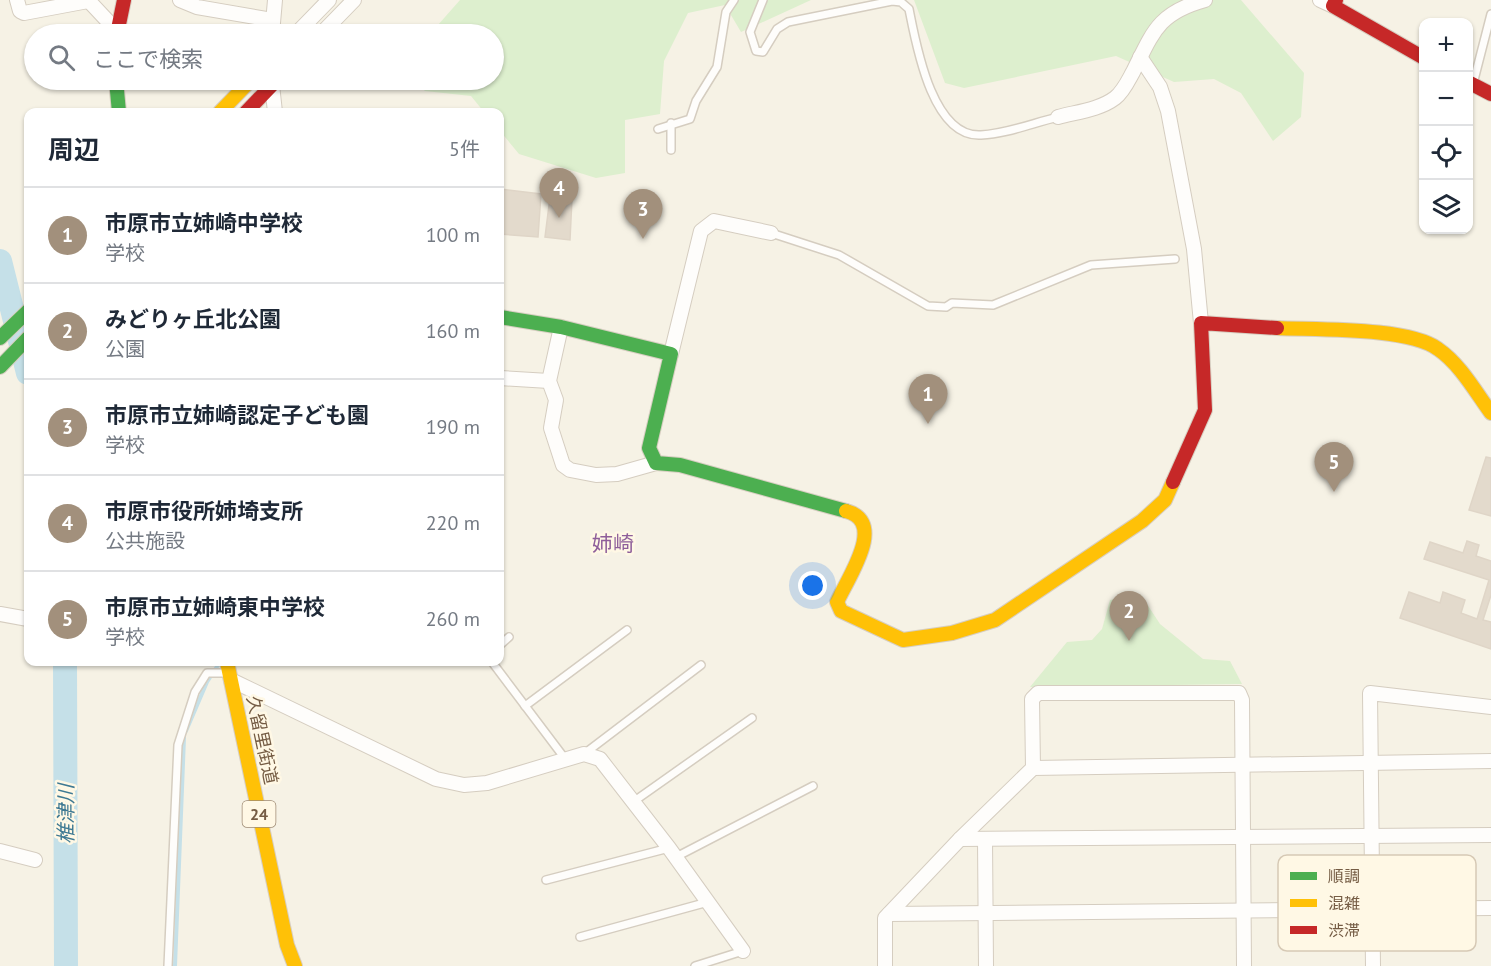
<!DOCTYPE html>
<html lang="ja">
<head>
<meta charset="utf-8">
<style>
	:root { --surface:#fff; --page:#f2f2f3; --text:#1f2937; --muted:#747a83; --line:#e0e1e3; --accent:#a2907c }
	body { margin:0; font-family:"PT Sans","Noto Sans JP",sans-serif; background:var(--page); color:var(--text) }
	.controls { position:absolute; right:18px; top:18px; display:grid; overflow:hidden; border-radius:12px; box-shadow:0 2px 4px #0004 }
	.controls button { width:54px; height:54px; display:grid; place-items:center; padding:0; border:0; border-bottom:2px solid var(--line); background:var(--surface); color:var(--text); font:30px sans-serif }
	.you { position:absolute; left:813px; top:586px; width:21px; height:21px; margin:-15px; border:4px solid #fff; border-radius:50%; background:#1a73e8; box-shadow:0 0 0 9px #1a73e833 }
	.badge { display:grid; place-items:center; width:39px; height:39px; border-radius:50%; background:var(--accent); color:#fff; font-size:20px; font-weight:700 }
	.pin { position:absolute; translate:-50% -50px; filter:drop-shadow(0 2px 3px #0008) }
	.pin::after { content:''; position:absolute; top:32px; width:21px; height:18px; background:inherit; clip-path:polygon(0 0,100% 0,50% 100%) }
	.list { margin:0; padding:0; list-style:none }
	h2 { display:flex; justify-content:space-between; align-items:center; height:78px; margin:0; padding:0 24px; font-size:26px }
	h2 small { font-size:20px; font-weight:400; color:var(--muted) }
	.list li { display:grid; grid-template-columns:39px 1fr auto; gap:18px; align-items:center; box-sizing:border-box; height:96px; padding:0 24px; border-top:2px solid var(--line) }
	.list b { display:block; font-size:22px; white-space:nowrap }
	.list p { margin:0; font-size:20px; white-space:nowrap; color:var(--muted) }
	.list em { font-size:20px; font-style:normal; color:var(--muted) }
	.icon { flex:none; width:33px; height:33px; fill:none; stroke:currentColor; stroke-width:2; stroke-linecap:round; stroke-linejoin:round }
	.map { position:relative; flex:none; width:1491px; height:966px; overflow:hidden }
	.search { position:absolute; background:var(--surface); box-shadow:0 2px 4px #0004; left:24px; top:24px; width:480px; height:66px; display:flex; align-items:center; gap:15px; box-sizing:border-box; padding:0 21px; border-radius:33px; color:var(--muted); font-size:22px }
	.panel { position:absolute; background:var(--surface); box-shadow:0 2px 4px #0004; left:24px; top:108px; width:480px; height:558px; border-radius:12px }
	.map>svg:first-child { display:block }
</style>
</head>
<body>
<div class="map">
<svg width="1491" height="966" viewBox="0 0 1491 966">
	<rect width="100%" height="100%" fill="#f6f2e5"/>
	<g fill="#ddefce">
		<path d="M460,0h351l-70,32 -16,-27 -37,8 -24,48 -4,53 -35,6v53l-29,5 -77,-24 -19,-23v-19h-16l-13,-16 -46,-5 -14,-11h83v-46h-64z"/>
		<path d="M914,0h327l63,73 -3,44 -28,24 -32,-48 -27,-14 -40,3 -58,-26 -152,32 -19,-5z"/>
		<path d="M1141,595l19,29 43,35 27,2 12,23 -212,3 37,-45 25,-2 10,-11 8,-29z"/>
	</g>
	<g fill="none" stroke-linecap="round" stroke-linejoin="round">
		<g stroke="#c5e0e8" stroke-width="4">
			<path d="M186,731l21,-49 13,-20"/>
			<path d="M175,966l9,-228"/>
		</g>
		<g stroke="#c5e0e8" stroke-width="24">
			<path d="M0,261l28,112"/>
			<path d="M65,662l1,304"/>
		</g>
	</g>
	<g fill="#e3dacc" stroke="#dfd5c7" stroke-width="1.5">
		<path d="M500,189l41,5 -3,43 -38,-3z"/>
		<path d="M550,197l22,2 -2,41 -25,-3z"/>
		<path d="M1486,457l5,1v58l-22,-6z"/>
		<path d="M1467,541l12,4 -3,11 15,5v34l-8,25 8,2v27l-91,-31 9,-26 31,11 3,-11 22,8 -4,13 16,6 12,-39 -65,-21 6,-17 33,11z"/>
	</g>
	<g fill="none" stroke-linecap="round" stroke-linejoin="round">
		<defs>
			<g id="lane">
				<path d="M763,0l-13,32 6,19 7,1 14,-23 11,-7 104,-21 9,1 8,7c7,35 23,129 72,126 25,-1 52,-12 77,-18"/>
				<path d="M1473,84l18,-70"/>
				<path d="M671,123v27"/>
				<path d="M658,129l32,-10 6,-18 21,-34 9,-55 8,-12"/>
				<path d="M771,233l68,22 89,51 18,1 6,-4 41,2 98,-40 84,-6"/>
				<path d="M500,645l9,-8"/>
				<path d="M492,662l74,98"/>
				<path d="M525,706l102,-76"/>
				<path d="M584,754l117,-89"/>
				<path d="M633,802l119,-84"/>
				<path d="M676,857l137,-71"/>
				<path d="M546,880l123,-32"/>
				<path d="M580,937l128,-35"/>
				<path d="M168,966l10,-221 17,-53 12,-19h19"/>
				<path d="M695,966l48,-15"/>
			</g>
			<g id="street">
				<path d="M17,0l3,11 4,2 64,-12"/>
				<path d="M88,0l29,31"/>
				<path d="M180,0l17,7 75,13"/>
				<path d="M1320,0l13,6"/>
				<path d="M272,34l3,-34"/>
				<path d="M296,34l33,-34"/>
				<path d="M321,34l33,-34"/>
				<path d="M1140,57l20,30 8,24 26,138 7,74"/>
				<path d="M272,85l3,27"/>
				<path d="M1058,117c18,-5 41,-7 57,-19 8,-6 13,-17 18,-26 20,-40 25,-59 72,-72"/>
				<path d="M561,327l-12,54 7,19 -5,28 12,37 7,5 26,5 21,-1 39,-11"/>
				<path d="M671,354l30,-123 13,-10 57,12"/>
				<path d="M500,378l49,3"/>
				<path d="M0,614l28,5"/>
				<path d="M231,680l205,99 28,6 23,-2 97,-29 16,5 69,89 74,103"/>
				<path d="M1033,768l458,-7"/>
				<path d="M960,839l531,-4"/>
				<path d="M985,839l1,127"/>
				<path d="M0,851l35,9"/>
				<path d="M889,914l602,-6"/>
				<path d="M885,966v-48l75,-79 73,-71 -1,-69 6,-6h201l3,7 2,266"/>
				<path d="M1373,966l-3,-273 121,14"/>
			</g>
			<g id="fast">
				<path d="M116,80l3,32"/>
				<path d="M500,317l61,10 110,27 -22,94 7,15 24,2 166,46"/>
				<path d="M0,338l28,-27"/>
				<path d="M0,367l28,-29"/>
			</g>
			<g id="slow">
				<path d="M220,112l30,-31"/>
				<path d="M1277,328c39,2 131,-1 161,21 22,15 37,42 53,64"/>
				<path d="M846,511c42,11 1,68 -9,91l4,9 62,29 49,-7 43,-13 147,-99 23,-21 8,-18"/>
				<path d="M227,662l60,283 8,21"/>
			</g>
			<g id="jam">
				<path d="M1336,0l-3,6 91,52"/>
				<path d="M117,34l7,-34"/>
				<path d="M1468,82l23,12"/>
				<path d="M246,112l31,-32"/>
				<path d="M1173,482l32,-72 -4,-87 76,5"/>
			</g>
		</defs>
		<use href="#lane" stroke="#d5cdc0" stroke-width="10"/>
		<use href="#street" stroke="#d5cdc0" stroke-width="16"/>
		<use href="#fast" stroke="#d7cec1" stroke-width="16"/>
		<use href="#slow" stroke="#d7cec1" stroke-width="16"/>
		<use href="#jam" stroke="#d7cec1" stroke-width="16"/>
		<use href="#lane" stroke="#fefdfb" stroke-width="7"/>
		<use href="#street" stroke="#fefdfb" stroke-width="14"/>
		<use href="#fast" stroke="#4caf50" stroke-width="14"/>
		<use href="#slow" stroke="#ffc107" stroke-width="14"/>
		<use href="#jam" stroke="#c62828" stroke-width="14"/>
	</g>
	<g text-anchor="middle" stroke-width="5" stroke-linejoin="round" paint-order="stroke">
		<rect fill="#fff8e5" stroke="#9e8b74" stroke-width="1.5" x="242.5" y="801" width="33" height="26" rx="4.5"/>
		<g font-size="16" font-weight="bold" fill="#755c44">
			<text x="259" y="820">24</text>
		</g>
		<g font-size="18" fill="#755c44" stroke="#fff8e5">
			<text transform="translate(262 740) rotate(78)" y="6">久留里街道</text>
		</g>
		<g font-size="20" font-style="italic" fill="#3e7993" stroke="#fff8e5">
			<text transform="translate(66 814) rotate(-90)" y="7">椎津川</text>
		</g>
		<g font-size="21" fill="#8e5e9a" stroke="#fff8e5">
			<text x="613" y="551">姉崎</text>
		</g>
	</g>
	<rect x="1278" y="855" width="198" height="96" rx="9" fill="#fff8e5" stroke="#d6c9b5" stroke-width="1.5"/>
	<rect x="1290" y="872" width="27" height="8" fill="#4caf50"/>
	<rect x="1290" y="899" width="27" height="8" fill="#ffc107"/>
	<rect x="1290" y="926" width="27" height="8" fill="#c62828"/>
	<g font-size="16" fill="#755c44">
		<text x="1328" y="882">順調</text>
		<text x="1328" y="909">混雑</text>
		<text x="1328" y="936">渋滞</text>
	</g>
</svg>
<div class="controls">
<button>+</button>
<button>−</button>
<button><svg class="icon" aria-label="locate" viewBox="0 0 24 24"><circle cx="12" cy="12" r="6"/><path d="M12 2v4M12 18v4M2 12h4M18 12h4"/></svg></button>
<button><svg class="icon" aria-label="layers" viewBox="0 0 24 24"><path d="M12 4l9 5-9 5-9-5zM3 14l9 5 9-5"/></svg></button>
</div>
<div class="you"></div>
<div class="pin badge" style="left:928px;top:424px">1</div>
<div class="pin badge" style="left:1129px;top:641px">2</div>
<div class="pin badge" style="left:643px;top:239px">3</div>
<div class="pin badge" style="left:559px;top:218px">4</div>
<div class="pin badge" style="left:1334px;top:492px">5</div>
<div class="search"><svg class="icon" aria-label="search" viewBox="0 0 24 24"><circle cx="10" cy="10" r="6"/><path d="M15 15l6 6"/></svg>ここで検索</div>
<section class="panel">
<h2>周辺<small>5件</small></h2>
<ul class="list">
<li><span class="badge">1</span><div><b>市原市立姉崎中学校</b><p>学校</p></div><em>100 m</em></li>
<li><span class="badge">2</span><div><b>みどりヶ丘北公園</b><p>公園</p></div><em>160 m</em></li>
<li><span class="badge">3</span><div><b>市原市立姉崎認定子ども園</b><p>学校</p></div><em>190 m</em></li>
<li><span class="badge">4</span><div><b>市原市役所姉埼支所</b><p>公共施設</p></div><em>220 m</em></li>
<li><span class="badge">5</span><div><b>市原市立姉崎東中学校</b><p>学校</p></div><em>260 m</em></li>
</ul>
</section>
</div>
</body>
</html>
